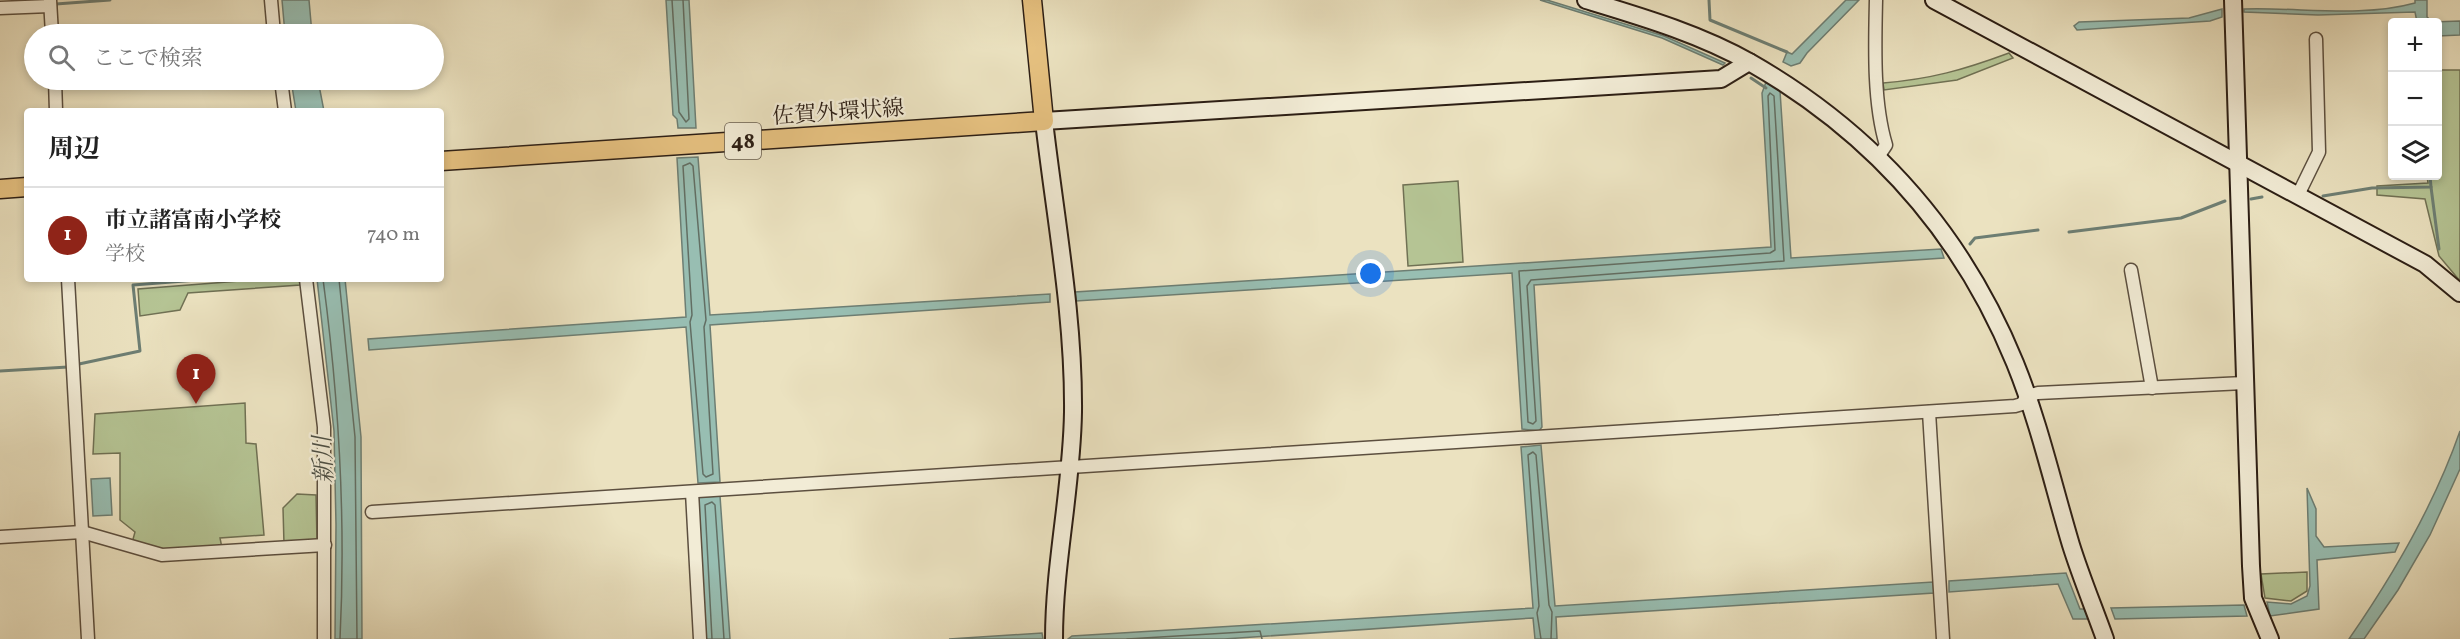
<!DOCTYPE html>
<html lang="ja">
<head>
<meta charset="utf-8">
<style>
	:root { --surface:#fff; --page:#f2f2f2; --text:#222; --muted:#767676; --line:#e0e0e0; --accent:#8f2418 }
	body { margin:0; font-family:Vollkorn,"Noto Serif JP",serif; background:var(--page); color:var(--text) }
	.controls { position:absolute; right:18px; top:18px; display:grid; overflow:hidden; border-radius:6px; box-shadow:0 3px 9px #0003 }
	.controls button { width:54px; height:54px; display:grid; place-items:center; padding:0; border:0; border-bottom:2px solid var(--line); background:var(--surface); color:var(--text); font:30px sans-serif }
	.you { position:absolute; left:1371px; top:274px; width:21px; height:21px; margin:-15px; border:4px solid #fff; border-radius:50%; background:#1a73e8; box-shadow:0 0 0 9px #1a73e833 }
	.badge { display:grid; place-items:center; width:39px; height:39px; border-radius:50%; background:var(--accent); color:#fff; font-size:20px; font-weight:700 }
	.pin { position:absolute; translate:-50% -50px; filter:drop-shadow(0 2px 3px #0008) }
	.pin::after { content:''; position:absolute; top:32px; width:21px; height:18px; background:inherit; clip-path:polygon(0 0,100% 0,50% 100%) }
	.list { margin:0; padding:0; list-style:none }
	h2 { display:flex; justify-content:space-between; align-items:center; height:78px; margin:0; padding:0 24px; font-size:26px }
	h2 small { font-size:20px; font-weight:400; color:var(--muted) }
	.list li { display:grid; grid-template-columns:39px 1fr auto; gap:18px; align-items:center; box-sizing:border-box; height:96px; padding:0 24px; border-top:2px solid var(--line) }
	.list b { display:block; font-size:22px; white-space:nowrap }
	.list p { margin:0; font-size:20px; white-space:nowrap; color:var(--muted) }
	.list em { font-size:20px; font-style:normal; color:var(--muted) }
	.icon { flex:none; width:33px; height:33px; fill:none; stroke:currentColor; stroke-width:2; stroke-linecap:round; stroke-linejoin:round }
	.map { position:relative; flex:none; width:2460px; height:639px; overflow:hidden }
	.search { position:absolute; background:var(--surface); box-shadow:0 3px 9px #0003; left:24px; top:24px; width:420px; height:66px; display:flex; align-items:center; gap:15px; box-sizing:border-box; padding:0 21px; border-radius:33px; color:var(--muted); font-size:22px }
	.panel { position:absolute; background:var(--surface); box-shadow:0 3px 9px #0003; left:24px; top:108px; width:420px; height:174px; border-radius:6px }
	.map>svg:first-child { display:block }
</style>
</head>
<body>
<div class="map">
<svg width="2460" height="639" viewBox="0 0 2460 639">
	<rect width="100%" height="100%" fill="#ebe2c0"/>
	<filter id="stains"><feTurbulence type="fractalNoise" baseFrequency=".00333" numOctaves="4"/><feColorMatrix values="0 0 0 0 .2 0 0 0 0 .09 0 0 0 0 .02 0 0 0 .5 -.17"/></filter>
	<radialGradient id="worn" r=".72"><stop offset=".6" stop-color="#630" stop-opacity="0"/><stop offset="1" stop-color="#630" stop-opacity=".3"/></radialGradient>
	<g fill="#b5c494" stroke="#707154" stroke-width="1.5">
		<path d="M2009,53l4,5 -56,22 -73,10 -1,-7c48,-4 80,-13 126,-30z"/>
		<path d="M2438,70h22v211l-21,-25 -14,-57 -48,-4v-9l51,-3 -1,-7h11z"/>
		<path d="M1458,181l5,81 -55,4 -5,-81z"/>
		<path d="M266,279h33l1,6 -112,8 -8,17 -40,6 -2,-27z"/>
		<path d="M245,403l1,40 10,1 8,91 -44,3 2,10 -60,3 -30,-8 3,-11 -15,-12v-67l-27,1 2,-40z"/>
		<path d="M297,494l19,1 1,47 -33,2 -1,-36z"/>
		<path d="M2307,572v19l-16,10 -26,-3 -4,-24z"/>
	</g>
	<g fill="#98beb2" stroke="#6d7e73" stroke-width="1.5">
		<path d="M282,0h27l3,34h-27z"/>
		<path d="M666,0h23l7,128h-18l-1,-9 -4,-4z"/>
		<path d="M1540,0h7l117,36 61,27 -2,2 -61,-27z"/>
		<path d="M1846,0h13l-52,53 -7,10 -9,3 -8,-4 4,-10 5,2z"/>
		<path d="M2415,0h12v17l6,5 27,-1v14l-22,1v-14h-21l-2,-10 -97,3 -74,-3v-3c56,-2 116,9 171,-6z"/>
		<path d="M2222,9v8l-12,4 -133,9 -3,-4 5,-4 110,-4z"/>
		<path d="M291,80h27l6,31h-28z"/>
		<path d="M1766,82l14,9 11,167 150,-9 3,9 -410,27 8,142 -3,4 -17,-2 -10,-156 -436,28 -1,-9 696,-45 -9,-154z"/>
		<path d="M698,157l12,158 340,-21v8l-340,23 10,157 -22,1 -12,-156 -317,23 -1,-11 318,-22 -9,-159z"/>
		<path d="M317,279h28l16,158 1,202h-27l1,-114 -2,-94z"/>
		<path d="M2460,431v38l-30,66 -32,55 -34,49h-15c45,-65 85,-133 111,-208z"/>
		<path d="M1541,445l14,161 378,-24 1,11 -378,24 1,22h-22l-2,-21 -309,21h-156l4,-3 461,-28 -12,-161z"/>
		<path d="M110,478l2,37 -19,1 -2,-37z"/>
		<path d="M2307,488l9,21v27l8,11 75,-4 -4,9 -78,8 2,49 -49,7 -3,-14 24,2 16,-8 3,-10z"/>
		<path d="M720,496l10,143h-24l-8,-142z"/>
		<path d="M2066,573l14,36h5l4,10h-16l-15,-35 -109,8v-11z"/>
		<path d="M2244,605l3,11 -132,3 -4,-11z"/>
		<path d="M1042,633l1,6h-94z"/>
	</g>
	<g fill="none" stroke-linecap="round" stroke-linejoin="round">
		<g stroke="#626e63" stroke-width="1.5">
			<path d="M672,0l7,112 7,10 3,-3 -6,-119"/>
			<path d="M1770,93l4,3 10,165 -253,19 -4,6 9,135 -3,3 -5,-2 -9,-151 251,-18 5,-3 -7,-154z"/>
			<path d="M690,163l3,3 13,154 -2,7 9,147 -7,3 -3,-3 -13,-152 2,-7 -9,-149z"/>
			<path d="M323,279c16,120 23,239 17,360"/>
			<path d="M339,279l16,158 2,202"/>
			<path d="M712,639l-7,-134 7,-3 3,3 9,134"/>
			<path d="M1127,639l133,-8 2,8"/>
			<path d="M1541,639l-4,-26 2,-7 -11,-151 5,-3 3,3 13,150 3,7 -1,27"/>
		</g>
		<g stroke="#6d7e73" stroke-width="3">
			<path d="M1709,0l1,20 77,32"/>
			<path d="M56,4l54,-4"/>
			<path d="M1751,78l15,10"/>
			<path d="M2431,187l8,62"/>
			<path d="M2323,196l49,-8 59,-1 -1,-11"/>
			<path d="M2251,199l11,-2"/>
			<path d="M2069,232l112,-14 44,-17"/>
			<path d="M1970,244l5,-6 63,-8"/>
			<path d="M79,364l61,-13 -7,-66 77,-6"/>
			<path d="M0,371l68,-4"/>
		</g>
		<defs>
			<g id="street">
				<path d="M50,0l2,34"/>
				<path d="M271,0l3,34"/>
				<path d="M1876,0c-1,45 -3,102 10,145l-8,12"/>
				<path d="M0,8l50,-2"/>
				<path d="M55,80l1,31"/>
				<path d="M281,80l4,31"/>
				<path d="M2298,195l21,-43 -3,-113"/>
				<path d="M2131,270l21,118"/>
				<path d="M68,279l20,360"/>
				<path d="M306,279l18,148v212"/>
				<path d="M1929,412l14,227"/>
				<path d="M692,492l8,147"/>
				<path d="M372,512l1643,-106 7,-2 5,-8 11,-3 206,-10"/>
				<path d="M0,537l82,-5 80,23 163,-10"/>
			</g>
			<g id="secondary">
				<path d="M1586,0c56,17 114,34 165,63 122,70 211,170 264,300 24,59 38,122 56,182 10,32 23,63 34,94"/>
				<path d="M1934,0l491,264 35,29"/>
				<path d="M2233,0l18,566 2,32 17,41"/>
				<path d="M1054,639c0,-76 18,-151 19,-227 1,-97 -18,-195 -29,-291l677,-42 28,-17"/>
			</g>
			<g id="primary">
				<path d="M441,161l603,-40 -12,-121"/>
				<path d="M0,189l27,-2"/>
			</g>
		</defs>
		<use href="#street" stroke="#5c4f3f" stroke-width="15"/>
		<use href="#secondary" stroke="#2c1e14" stroke-width="20"/>
		<use href="#primary" stroke="#2c1e14" stroke-width="21"/>
		<use href="#street" stroke="#f2ecd6" stroke-width="12"/>
		<use href="#secondary" stroke="#f2ecd6" stroke-width="16"/>
		<use href="#primary" stroke="#e6c180" stroke-width="18"/>
	</g>
	<g text-anchor="middle" stroke-width="4.5" stroke-linejoin="round" paint-order="stroke">
		<rect fill="#f2ecd6" stroke="#675c4e" stroke-width="1.5" x="725" y="123" width="36" height="36" rx="4.5"/>
		<g font-size="21" font-weight="bold" fill="#2c1e14">
			<text x="743" y="148">48</text>
		</g>
		<g font-size="22" fill="#2c1e14" stroke="#f2ecd6">
			<text transform="translate(838 111) rotate(-4)" y="8">佐賀外環状線</text>
		</g>
		<g font-size="24" font-style="italic" fill="#4c4e43" stroke="#f2ecd6">
			<text transform="translate(323 460) rotate(-93)" y="8">新川</text>
		</g>
	</g>
	<rect width="100%" height="100%" filter="url(#stains)"/>
	<rect width="100%" height="100%" fill="url(#worn)"/>
</svg>
<div class="controls">
<button>+</button>
<button>−</button>
<button><svg class="icon" aria-label="layers" viewBox="0 0 24 24"><path d="M12 4l9 5-9 5-9-5zM3 14l9 5 9-5"/></svg></button>
</div>
<div class="you"></div>
<div class="pin badge" style="left:196px;top:404px">1</div>
<div class="search"><svg class="icon" aria-label="search" viewBox="0 0 24 24"><circle cx="10" cy="10" r="6"/><path d="M15 15l6 6"/></svg>ここで検索</div>
<section class="panel">
<h2>周辺<small></small></h2>
<ul class="list">
<li><span class="badge">1</span><div><b>市立諸富南小学校</b><p>学校</p></div><em>740 m</em></li>
</ul>
</section>
</div>
</body>
</html>
